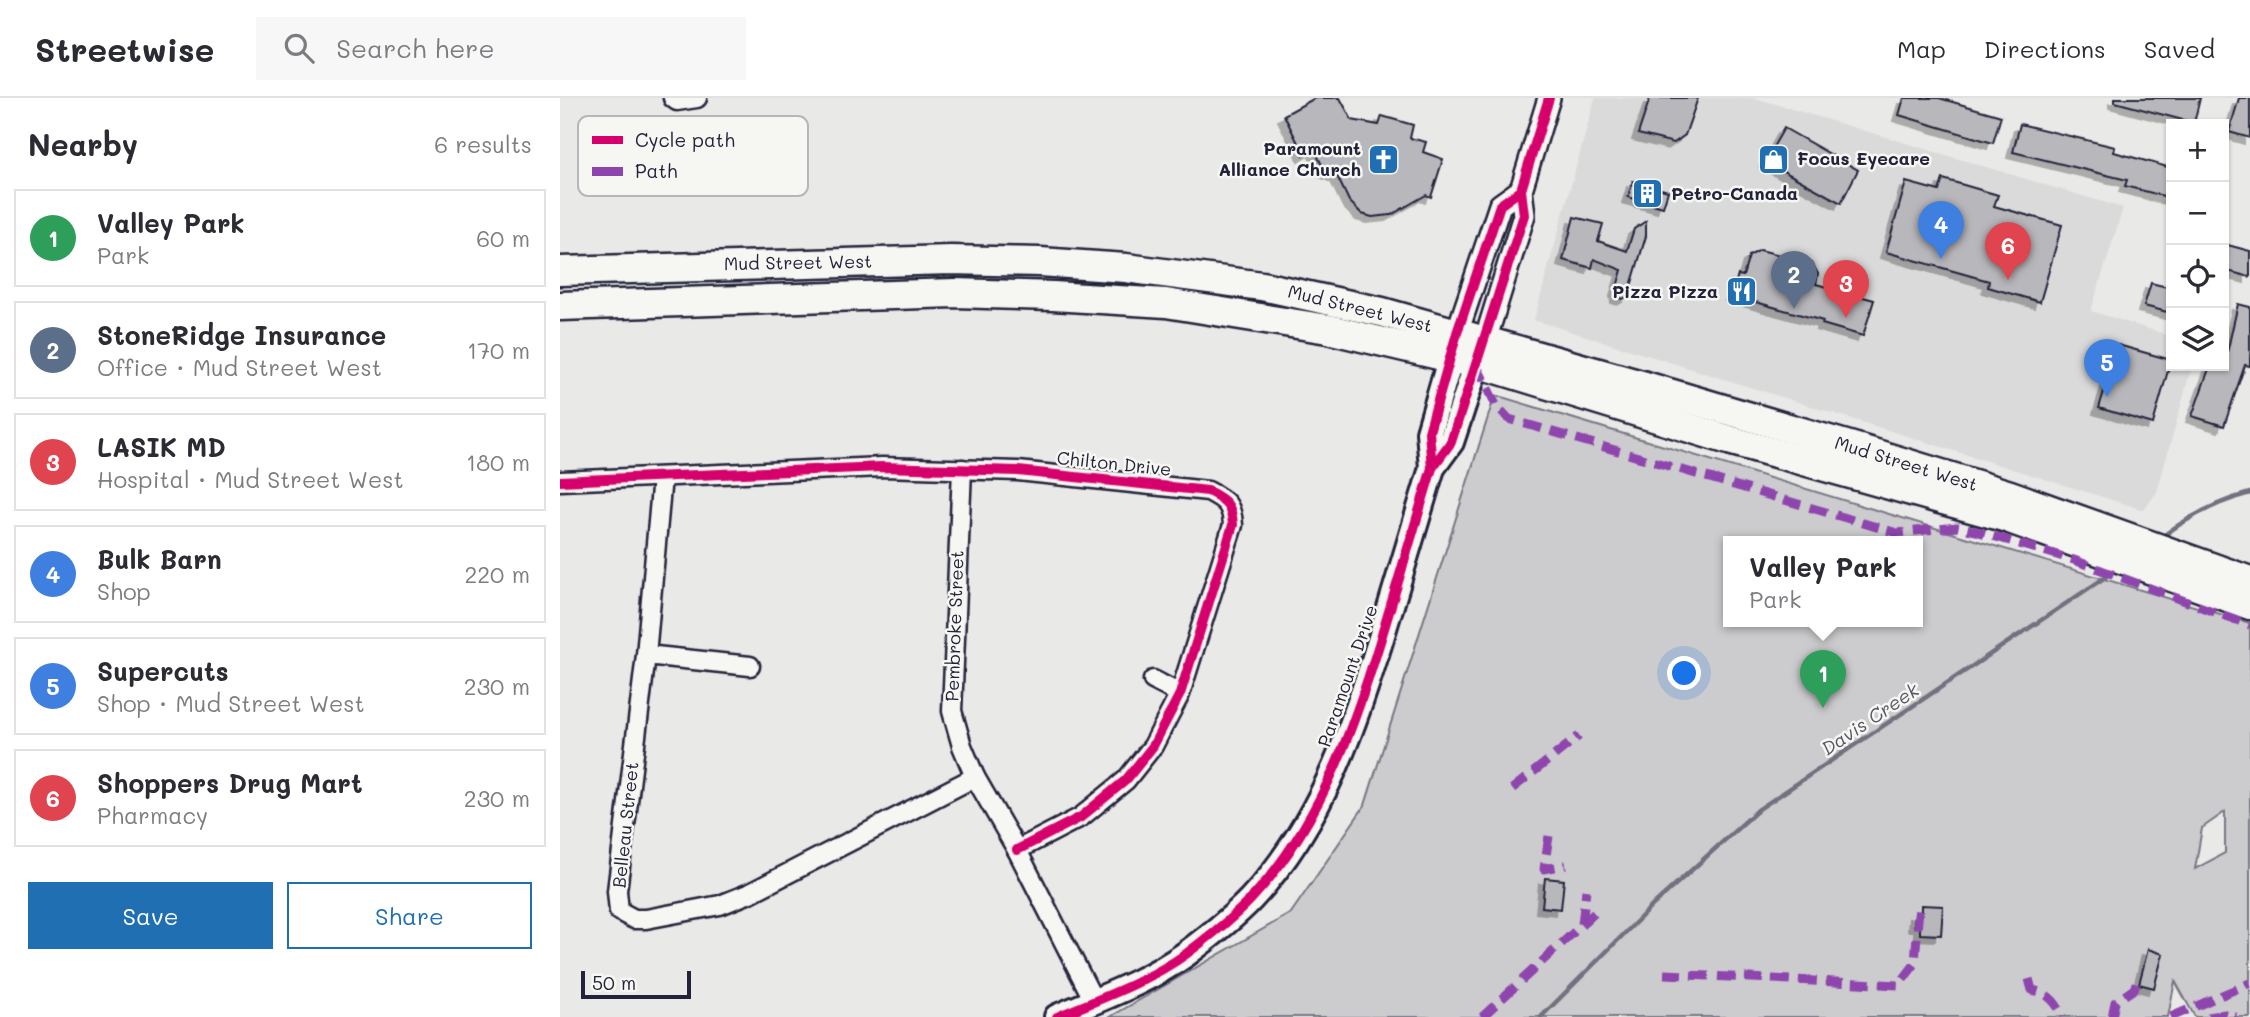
<!DOCTYPE html>
<html lang="en">
<head>
<meta charset="utf-8">
<style>
	:root { --surface:#fff; --page:#f7f7f7; --text:#2b2b33; --muted:#7c7c81; --line:#e1e1e2; --accent:#1f6fb2 }
	body { margin:0; font-family:Mali,sans-serif; background:var(--page); color:var(--text) }
	.controls { position:absolute; right:21px; top:21px; display:grid; overflow:hidden; border-radius:0px; box-shadow:0 2px 5px #0004 }
	.controls button { width:63px; height:63px; display:grid; place-items:center; padding:0; border:0; border-bottom:2px solid var(--line); background:var(--surface); color:var(--text); font:35px sans-serif }
	.scale { position:absolute; left:21px; bottom:18px; width:110px; box-sizing:border-box; padding-left:7px; border:4px solid #22223b; border-top:0; font-size:19px; line-height:24px; white-space:nowrap; color:#22223b; -webkit-text-stroke:5px #f6f6f2; paint-order:stroke }
	.you { position:absolute; left:1125px; top:576px; width:24px; height:24px; margin:-18px; border:5px solid #fff; border-radius:50%; background:#1a73e8; box-shadow:0 0 0 10px #1a73e833 }
	.badge { display:grid; place-items:center; width:46px; height:46px; border-radius:50%; background:var(--accent); color:#fff; font-size:23px; font-weight:700 }
	.pin { position:absolute; translate:-50% -58px; filter:drop-shadow(0 2px 4px #0008) }
	.pin::after { content:''; position:absolute; top:37px; width:24px; height:21px; background:inherit; clip-path:polygon(0 0,100% 0,50% 100%) }
	.popup { position:absolute; left:1163px; top:438px; width:200px; height:91px; box-sizing:border-box; display:grid; place-content:center; border-radius:0px; background:var(--surface); filter:drop-shadow(0 2px 5px #0005); font-size:23px; white-space:nowrap; color:var(--muted) }
	.popup b { font-size:26px; color:var(--text) }
	.popup::after { content:''; position:absolute; left:50%; top:100%; margin-left:-14px; border:14px solid transparent; border-top-color:var(--surface) }
	.list { margin:0; padding:0; list-style:none }
	h2 { display:flex; justify-content:space-between; align-items:center; height:91px; margin:0; padding:0 28px; font-size:30px }
	h2 small { font-size:23px; font-weight:400; color:var(--muted) }
	.list li { display:grid; grid-template-columns:46px 1fr auto; gap:21px; align-items:center; box-sizing:border-box; height:98px; margin:0 14px 14px; padding:0 14px; border:2px solid var(--line); border-radius:0px }
	.list b { display:block; font-size:26px; white-space:nowrap }
	.list p { margin:0; font-size:23px; white-space:nowrap; color:var(--muted) }
	.list em { font-size:23px; font-style:normal; color:var(--muted) }
	.actions { display:flex; gap:14px; padding:21px 28px }
	.actions a { flex:1; padding:16px 0; border:2px solid var(--accent); border-radius:0px; text-align:center; font-size:24px; color:var(--accent) }
	.actions .main { background:var(--accent); color:#fff }
	.icon { flex:none; width:38px; height:38px; fill:none; stroke:currentColor; stroke-width:2; stroke-linecap:round; stroke-linejoin:round }
	.map { position:relative; flex:none; width:1690px; height:919px; overflow:hidden }
	header { display:flex; align-items:center; gap:42px; box-sizing:border-box; height:98px; padding:0 35px; background:var(--surface); border-bottom:2px solid var(--line) }
	header strong { font-size:33px }
	nav { display:flex; gap:38px; margin-inline-start:auto; font-size:24px }
	.search { width:490px; height:63px; background:var(--page); display:flex; align-items:center; gap:18px; box-sizing:border-box; padding:0 24px; border-radius:0px; color:var(--muted); font-size:26px }
	main { display:flex }
	aside { flex:1; background:var(--surface) }
	.map>svg:first-child { display:block }
</style>
</head>
<body>
<header>
<strong>Streetwise</strong>
<div class="search"><svg class="icon" aria-label="search" viewBox="0 0 24 24"><circle cx="10" cy="10" r="6"/><path d="M15 15l6 6"/></svg>Search here</div>
<nav><a>Map</a><a>Directions</a><a>Saved</a></nav>
</header>
<main>
<aside>
<h2>Nearby<small>6 results</small></h2>
<ul class="list">
<li><span class="badge" style="background:#2e9e5b">1</span><div><b>Valley Park</b><p>Park</p></div><em>60 m</em></li>
<li><span class="badge" style="background:#5c6f8a">2</span><div><b>StoneRidge Insurance</b><p>Office · Mud Street West</p></div><em>170 m</em></li>
<li><span class="badge" style="background:#e0444e">3</span><div><b>LASIK MD</b><p>Hospital · Mud Street West</p></div><em>180 m</em></li>
<li><span class="badge" style="background:#3f7fe0">4</span><div><b>Bulk Barn</b><p>Shop</p></div><em>220 m</em></li>
<li><span class="badge" style="background:#3f7fe0">5</span><div><b>Supercuts</b><p>Shop · Mud Street West</p></div><em>230 m</em></li>
<li><span class="badge" style="background:#e0444e">6</span><div><b>Shoppers Drug Mart</b><p>Pharmacy</p></div><em>230 m</em></li>
</ul>
<div class="actions"><a class="main">Save</a><a>Share</a></div>
</aside>
<div class="map">
<svg width="1690" height="919" viewBox="0 0 1690 919">
	<defs>
		<filter id="shadow"><feDropShadow dx="-6" dy="6" stdDeviation="0" flood-color="#0004"/></filter>
	</defs>
	<rect width="100%" height="100%" fill="#e9e9e7"/>
	<filter id="ink" filterUnits="userSpaceOnUse"><feTurbulence type="fractalNoise" baseFrequency=".0143" numOctaves="2"/><feDisplacementMap in="SourceGraphic" scale="14" xChannelSelector="R" yChannelSelector="G"/><feConvolveMatrix kernelMatrix="1 2 1 2 8 2 1 2 1" color-interpolation-filters="sRGB"/></filter>
	<g filter="url(#ink)">
		<path fill="#dadada" d="M1035,0h160l368,110 -32,103 80,25v30h21l-35,126 -13,18 -610,-190z"/>
		<path fill="#ccccce" stroke="#777784" stroke-width="2" fill-rule="evenodd" d="M935,297l755,228v394h-55l-20,-36 -7,36h-1058l181,-104 74,-108zM1168,444h190v80h-190zM1665,714v41l-30,16 7,-41z"/>
		<g fill="none" stroke-linecap="round" stroke-linejoin="round">
			<g stroke="#71717f" stroke-width="4.5">
				<path d="M1600,440c28,-21 56,-36 90,-45"/>
				<path d="M981,919l113,-113 105,-95 360,-241"/>
			</g>
		</g>
		<g fill="#b8b8bc" stroke="#22223b" stroke-width="2" filter="url(#shadow)">
			<path d="M755,0h25l12,22 27,5 3,-9 31,9 -3,13 16,4 -3,10 20,7 -12,38 -5,-2 -35,20 -19,2 -10,-3 -13,-13 -12,-25 -12,-5 -11,-22 -10,6 -20,-40z"/>
			<path d="M1090,0h48l-13,37 -11,8 -36,-9z"/>
			<path d="M1344,0h35l62,18 -8,27 -94,-28z"/>
			<path d="M1555,0h85l-6,25 -79,-21z"/>
			<path d="M1679,0h11v40l-21,-6z"/>
			<path d="M1460,26l95,23 -1,5 57,16v30l-46,-12 2,-6 -114,-28z"/>
			<path d="M1224,30l74,42 -17,33 -76,-42z"/>
			<path d="M1383,81l55,16 -4,11 68,19 -22,77 -52,-15 1,-6 -103,-29 20,-70 33,9z"/>
			<path d="M1073,83l35,10 -5,16 -35,-10z"/>
			<path d="M1014,119l29,7 -5,17 29,10 7,-22 12,-8v15l-18,60 -5,3 -6,-2 -1,-7 6,-20 -28,-11 -2,9 -29,-8z"/>
			<path d="M1664,146l26,7v26l-26,-7z"/>
			<path d="M1200,152l52,13 6,11 -2,10 58,16 -11,36 -41,-12 1,-3 -92,-26 7,-20 5,1 6,-20z"/>
			<path d="M1591,185l20,5v25l-27,-7z"/>
			<path d="M1678,206l12,3v59l-5,-1 -21,61 -32,-10 18,-50h14z"/>
			<path d="M1558,247l53,15 -18,64 -54,-16z"/>
			<path d="M985,780l19,2 -3,29 -19,-2z"/>
			<path d="M1361,807l22,1 -2,29 -21,-1v-9h-6l1,-12 6,1z"/>
			<path d="M1588,851l15,5 -9,34 -15,-4z"/>
		</g>
		<g fill="none" stroke-linecap="round" stroke-linejoin="round">
			<defs>
				<g id="minor">
					<path d="M113,0l4,3 20,-3"/>
					<path d="M402,371l-10,242 10,35 13,31 42,73 77,151"/>
					<path d="M102,379l-16,178 -29,236 2,20 15,8h12l74,-14 30,-12 225,-116"/>
					<path d="M0,383l322,-14 136,4 190,20c18,9 24,14 25,34l-53,169 -27,52 -27,34 -45,37 -64,33"/>
					<path d="M86,557l104,11"/>
					<path d="M593,582l27,14"/>
				</g>
				<g id="tertiary">
					<path d="M897,235l43,-128 21,-15"/>
					<path d="M925,243l39,-126 -3,-25 28,-92"/>
				</g>
				<g id="secondary">
					<path d="M872,370l-3,-36 27,-93"/>
					<path d="M497,919c44,-19 90,-35 129,-63 20,-15 47,-36 65,-55 73,-78 107,-183 137,-284 15,-49 29,-98 44,-147l19,-26 31,-94"/>
				</g>
				<g id="primary">
					<path d="M0,173l391,-11 89,2 86,6 136,18 120,26 263,74 218,64 147,45 240,86"/>
					<path d="M0,208l395,-13 98,3 113,7 162,26 166,39 235,72 275,77 246,88"/>
				</g>
			</defs>
			<use href="#minor" stroke="#22223b" stroke-width="23"/>
			<use href="#tertiary" stroke="#22223b" stroke-width="26"/>
			<use href="#secondary" stroke="#22223b" stroke-width="30"/>
			<use href="#primary" stroke="#22223b" stroke-width="33"/>
			<use href="#minor" stroke="#f6f6f2" stroke-width="18"/>
			<use href="#tertiary" stroke="#f6f6f2" stroke-width="21"/>
			<use href="#secondary" stroke="#f6f6f2" stroke-width="24"/>
			<use href="#primary" stroke="#f6f6f2" stroke-width="28"/>
			<g stroke="#8e44ad" stroke-width="9" stroke-dasharray="18 9" stroke-linecap="butt">
				<path d="M916,266l20,41 13,14 388,114 60,-6 19,4 98,29 176,65"/>
				<path d="M952,691l67,-53"/>
				<path d="M989,738l-5,33 22,-4"/>
				<path d="M1022,826l4,-34"/>
				<path d="M1104,876l235,11 16,-21 4,-59"/>
				<path d="M1469,881l3,11c17,3 24,12 31,27"/>
				<path d="M922,919l119,-110"/>
				<path d="M1552,919l3,-15 19,-13 5,-14"/>
				<path d="M1611,919l79,-34"/>
				<path d="M1648,919l17,-3 11,3"/>
			</g>
			<defs>
				<g id="cycleway">
					<path d="M872,370l-3,-36 28,-99 43,-128 21,-15"/>
					<path d="M0,383l322,-14 136,4 190,20c18,9 24,14 25,34l-53,169 -27,52 -27,34 -45,37 -64,33"/>
					<path d="M497,919c44,-19 90,-35 129,-63 20,-15 47,-36 65,-55 73,-78 107,-183 137,-284 15,-49 29,-98 44,-147l19,-26 73,-227 -3,-25 28,-92"/>
				</g>
			</defs>
			<use href="#cycleway" stroke="#f6f6f2" stroke-width="15"/>
			<use href="#cycleway" stroke="#d6006c" stroke-width="10"/>
		</g>
	</g>
	<defs>
		<symbol id="church-square" viewBox="-11 -11 22 22"><rect x="-9" y="-9" width="18" height="18" rx="4" fill="#1f6fb2" stroke="#f6f6f2"/><path d="M-1.2-6h2.4v3.5h3.3v2.4h-3.3V6h-2.4V-.1h-3.3v-2.4h3.3Z" fill="#fff"/></symbol>
		<symbol id="shop-square" viewBox="-11 -11 22 22"><rect x="-9" y="-9" width="18" height="18" rx="4" fill="#1f6fb2" stroke="#f6f6f2"/><path d="M-5-2.5h2.3a2.7 3.5 0 0 1 5.4 0H5L5.5 6h-11ZM-1.5-2.5h3a1.5 2.3 0 0 0-3 0Z" fill="#fff"/></symbol>
		<symbol id="building-square" viewBox="-11 -11 22 22"><rect x="-9" y="-9" width="18" height="18" rx="4" fill="#1f6fb2" stroke="#f6f6f2"/><path d="M-4-6H4V6H1V3H-1V6H-4ZM-2.5-4.3h1.7v1.8h-1.7ZM.8-4.3h1.7v1.8H.8ZM-2.5-1h1.7V.8h-1.7ZM.8-1h1.7V.8H.8Z" fill="#fff"/></symbol>
		<symbol id="restaurant-square" viewBox="-11 -11 22 22"><rect x="-9" y="-9" width="18" height="18" rx="4" fill="#1f6fb2" stroke="#f6f6f2"/><path d="M-5-6h1v4h1v-4h1v4h1v-4h1v5L-1.5 .5V6h-2V.5L-5-1ZM5-6V6H3V1.5H1.5Q1.5-4 5-6Z" fill="#fff"/></symbol>
	</defs>
	<g fill-rule="evenodd">
		<use href="#church-square" x="806" y="44" width="35" height="35"/>
		<use href="#shop-square" x="1196" y="44" width="35" height="35"/>
		<use href="#building-square" x="1070" y="78" width="35" height="35"/>
		<use href="#restaurant-square" x="1164" y="176" width="35" height="35"/>
	</g>
	<g text-anchor="middle" stroke-width="5" stroke-linejoin="round" paint-order="stroke">
		<g font-size="18" font-weight="bold" fill="#22223b" stroke="#f6f6f2" text-anchor="end">
			<text x="801" y="57">Paramount<tspan x="801" dy="21">Alliance Church</tspan></text>
			<text x="1237" y="67" text-anchor="start">Focus Eyecare</text>
			<text x="1111" y="102" text-anchor="start">Petro-Canada</text>
			<text x="1158" y="200">Pizza Pizza</text>
		</g>
		<g font-size="18" fill="#22223b" stroke="#f6f6f2">
			<text transform="translate(238 165) rotate(-1)" y="6">Mud Street West</text>
			<text transform="translate(800 211) rotate(14)" y="6">Mud Street West</text>
			<text transform="translate(554 366) rotate(6)" y="6">Chilton Drive</text>
			<text transform="translate(1346 366) rotate(17)" y="6">Mud Street West</text>
			<text transform="translate(395 528) rotate(-88)" y="6">Pembroke Street</text>
			<text transform="translate(788 578) rotate(-71)" y="6">Paramount Drive</text>
			<text transform="translate(66 727) rotate(-84)" y="6">Belleau Street</text>
		</g>
		<g font-size="19" font-style="italic" fill="#565668" stroke="#f6f6f2">
			<text transform="translate(1310 621) rotate(-34)" y="7">Davis Creek</text>
		</g>
	</g>
	<rect x="18" y="18" width="230" height="80" rx="10" fill="#f6f6f2" stroke="#b6b6bb" stroke-width="2"/>
	<rect x="32" y="38" width="31" height="8" fill="#d6006c"/>
	<rect x="32" y="69" width="31" height="9" fill="#8e44ad"/>
	<g font-size="19" fill="#22223b">
		<text x="75" y="49">Cycle path</text>
		<text x="75" y="80">Path</text>
	</g>
</svg>
<div class="controls">
<button>+</button>
<button>−</button>
<button><svg class="icon" aria-label="locate" viewBox="0 0 24 24"><circle cx="12" cy="12" r="6"/><path d="M12 2v4M12 18v4M2 12h4M18 12h4"/></svg></button>
<button><svg class="icon" aria-label="layers" viewBox="0 0 24 24"><path d="M12 4l9 5-9 5-9-5zM3 14l9 5 9-5"/></svg></button>
</div>
<div class="scale">50 m</div>
<div class="you"></div>
<div class="pin badge" style="left:1263px;top:610px;background:#2e9e5b">1</div>
<div class="popup"><b>Valley Park</b>Park</div>
<div class="pin badge" style="left:1234px;top:211px;background:#5c6f8a">2</div>
<div class="pin badge" style="left:1286px;top:220px;background:#e0444e">3</div>
<div class="pin badge" style="left:1381px;top:161px;background:#3f7fe0">4</div>
<div class="pin badge" style="left:1547px;top:299px;background:#3f7fe0">5</div>
<div class="pin badge" style="left:1448px;top:182px;background:#e0444e">6</div>
</div>
</main>
</body>
</html>
